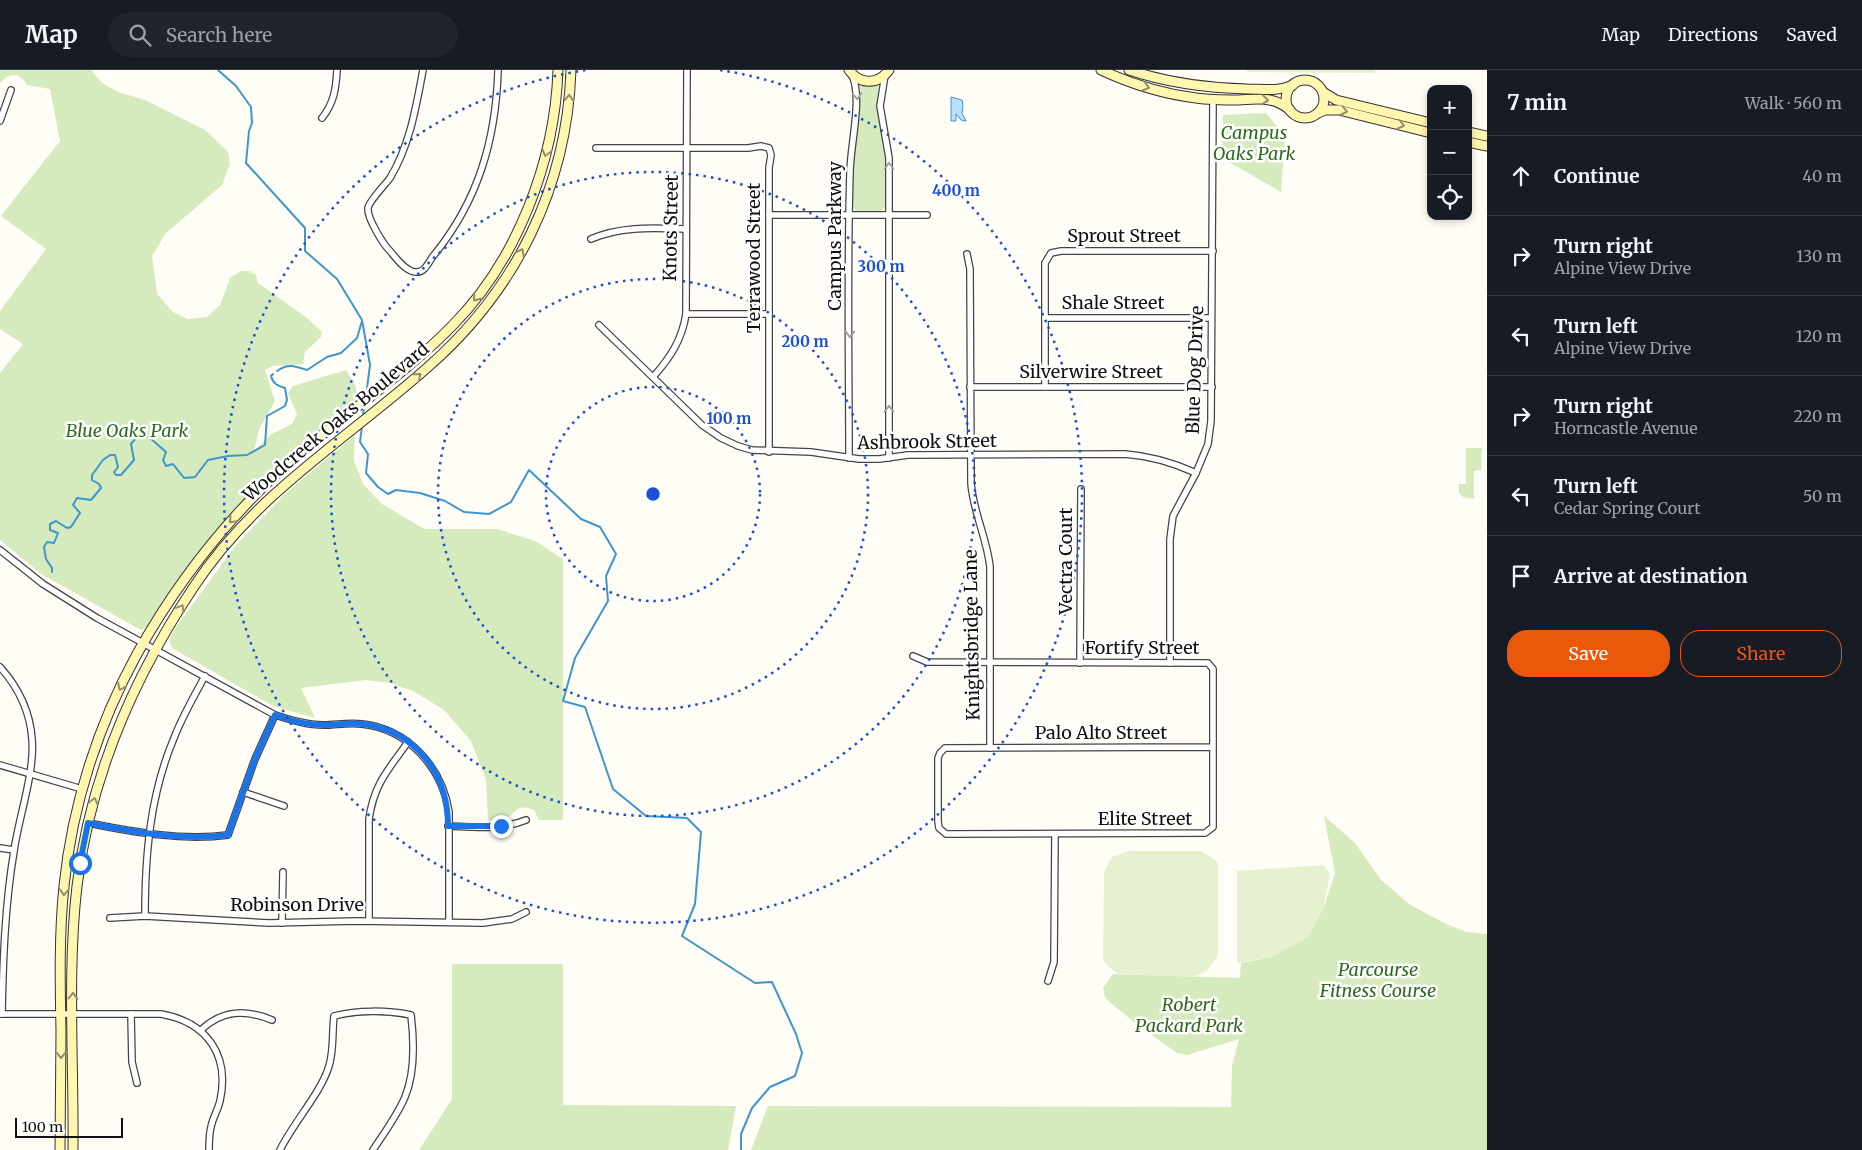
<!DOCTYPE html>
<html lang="en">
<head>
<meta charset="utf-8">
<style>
	:root { --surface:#171b24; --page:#20242c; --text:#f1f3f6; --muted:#9ea1a6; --line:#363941; --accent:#ea580c }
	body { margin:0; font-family:Merriweather,serif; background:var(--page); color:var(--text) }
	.controls { position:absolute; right:15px; top:15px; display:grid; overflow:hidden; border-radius:10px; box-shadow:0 2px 8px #0003 }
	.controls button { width:45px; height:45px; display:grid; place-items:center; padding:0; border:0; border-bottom:1px solid var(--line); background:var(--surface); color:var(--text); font:25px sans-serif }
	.scale { position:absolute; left:15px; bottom:12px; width:108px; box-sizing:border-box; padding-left:5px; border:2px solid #111; border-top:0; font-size:14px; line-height:18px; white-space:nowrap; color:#111; -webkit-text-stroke:4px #fff; paint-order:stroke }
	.stop { position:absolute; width:15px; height:15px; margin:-11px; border:4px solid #1a73e8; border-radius:50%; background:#fff }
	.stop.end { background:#1a73e8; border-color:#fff; box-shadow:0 1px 5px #0008 }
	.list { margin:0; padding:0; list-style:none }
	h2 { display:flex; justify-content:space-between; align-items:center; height:65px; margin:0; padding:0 20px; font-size:21px }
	h2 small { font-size:16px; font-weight:400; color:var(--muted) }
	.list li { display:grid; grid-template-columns:32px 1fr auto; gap:15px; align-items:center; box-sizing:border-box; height:80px; padding:0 20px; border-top:1px solid var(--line) }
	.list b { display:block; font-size:19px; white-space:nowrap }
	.list p { margin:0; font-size:16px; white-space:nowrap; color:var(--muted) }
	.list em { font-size:16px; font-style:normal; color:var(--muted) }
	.actions { display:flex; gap:10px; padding:15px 20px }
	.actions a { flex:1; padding:11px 0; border:1px solid var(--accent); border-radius:20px; text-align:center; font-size:18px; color:var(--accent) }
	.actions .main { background:var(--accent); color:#fff }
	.icon { flex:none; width:28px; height:28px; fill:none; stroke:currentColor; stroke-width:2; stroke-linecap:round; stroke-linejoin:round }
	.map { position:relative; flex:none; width:1487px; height:1080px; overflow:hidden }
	header { display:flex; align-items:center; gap:30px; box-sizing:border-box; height:70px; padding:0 25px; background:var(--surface); border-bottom:1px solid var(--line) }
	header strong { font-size:24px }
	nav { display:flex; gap:28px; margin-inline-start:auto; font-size:18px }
	.search { width:350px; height:45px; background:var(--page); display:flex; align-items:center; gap:12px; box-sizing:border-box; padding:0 18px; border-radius:28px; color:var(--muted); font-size:19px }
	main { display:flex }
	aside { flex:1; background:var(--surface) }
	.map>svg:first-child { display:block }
</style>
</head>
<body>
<header>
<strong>Map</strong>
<div class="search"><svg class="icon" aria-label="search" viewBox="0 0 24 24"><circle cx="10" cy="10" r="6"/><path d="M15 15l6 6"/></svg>Search here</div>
<nav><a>Map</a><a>Directions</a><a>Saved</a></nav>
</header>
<main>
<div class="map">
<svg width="1487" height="1080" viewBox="0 0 1487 1080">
	<rect width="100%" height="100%" fill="#fffdf5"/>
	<g fill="#d5ebbd">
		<path d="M0,0h91l11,13 16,9 27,8 60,30 23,22 2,12 -8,21 -56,48 -14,23 5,38 16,18 15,7 19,-2 13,-12 10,-27 11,-7h8l7,4 2,8 49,35 15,14 -1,5 -16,15 -2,12 -30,2 -8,4 10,31 -16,28 -5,22 16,-16 22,-11 5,-10 -9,-21 5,-7 53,-16 10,17v15c-46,38 -94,75 -133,120 -29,32 -53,69 -76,105l-6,3 -100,-56 -41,-34v-167l23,-29 -23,-15v-18l46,-62 -45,-33 59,-75 -10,-52 -23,-4c-8,-13 -17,-13 -27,-2z"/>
		<path d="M879,13l-2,22 8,45 1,56 -5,5h-24l-4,-4v-46l6,-47 1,-29 11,1z"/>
		<path d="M1266,43l19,23 -4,56 -59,-34 1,-43z"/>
		<path d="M355,365l-1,26 9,23 19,20 42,25h73l38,12 28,18v261h-24l-5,-10c-19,-7 -15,2 -29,9 -4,2 -12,1 -17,1l-2,-40 -15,-39 -27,-31 -31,-19 -23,-8 -24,-3 -65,8 14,30 -42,-12 -101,-58 -3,-8 7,-13 60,-82 50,-52z"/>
		<path d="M1466,378h16l-1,22 -7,1v28l-11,-2 -4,-4v-9h7z"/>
		<path d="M1324,746l31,27 26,37 28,24 37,20 21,8 20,2v216h-736l17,-44 463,1 1,-41 7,-27 -52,16 -10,-2 -41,-29 -31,-26 -2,-10 10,-14 127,4 1,-15 31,-6 51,-47 12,-37z"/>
		<path d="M452,894h111v141l173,1 -8,44h-309l33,-51z"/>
	</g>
	<g fill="#e6f2cf">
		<path d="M1247,0h128v3l-128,-1z"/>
		<path d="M1128,781h73l17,11v93l-11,16 -14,6 -74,-3 -9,-6 -7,-8 1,-88 8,-15z"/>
		<path d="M1323,795l7,9 -7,36 -15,27 -36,20 -35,6v-92z"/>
	</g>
	<path fill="#b9e0f7" stroke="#3f96cf" d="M951,27l11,3 1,5 -1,8 4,8 -5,-1 -5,-6v7h-5z"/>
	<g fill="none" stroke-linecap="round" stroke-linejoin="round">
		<g stroke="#3f96cf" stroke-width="2">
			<path d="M218,0l18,16 15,21 1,16 -3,8 -3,32 59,65v23l32,28 25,41 8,45 -4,31"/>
			<path d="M277,301c11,-8 18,-5 30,-1l20,-13 14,-4 16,-15 5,-17"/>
			<path d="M363,346l1,-10"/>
			<path d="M362,356l-2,16 8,12 -2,19 12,14 10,7 8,-4 24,3 25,8 19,11 25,2 22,-12 18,-32 52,49 19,8 16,27 -10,22 2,25 -33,57 -12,43 22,6 28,82 33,27 41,2 14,14 -6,72 -13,32 73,47 17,-1 24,52 6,19 -7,23 -25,11 -18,21 -11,26v16"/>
			<path d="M52,502v-4l-6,-9 -2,-12 3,-5 7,1 4,-10 -8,-3v-6l6,-3 11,7 4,-1 9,-14 -7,-8 4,-7 14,2 10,-12 -2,-4 -7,-4v-5l11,-15 7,-5h5l3,12 -4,5 2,3h5l13,-15 -3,-16 11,-13 24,21 -3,8 3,6 7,-2 11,14 11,-1 13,-17 20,-4 19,-1 18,-10 2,-29 18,-10 2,-6 -2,-12c-7,-2 -12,-4 -14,-12l2,-2"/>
		</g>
		<defs>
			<g id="street">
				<path d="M423,0c-7,37 -13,75 -33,108 -5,7 -21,23 -22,30 -1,10 15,36 22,43 6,7 16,21 26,21 9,1 13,-11 18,-17 44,-54 62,-115 64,-185"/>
				<path d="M885,5l-5,31 9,52v300"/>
				<path d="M322,48c12,-15 14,-29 15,-48"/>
				<path d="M0,51l11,-31"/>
				<path d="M596,78h152l13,-2 8,2 2,7 -2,13v284"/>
				<path d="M769,145h158"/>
				<path d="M591,169c30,-13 62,-11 94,-10"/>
				<path d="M967,184l3,15 1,214c2,29 16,55 19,84v181"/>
				<path d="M686,244h83"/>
				<path d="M1045,248h166"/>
				<path d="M599,255l103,100 19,13 17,8 14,4 59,2 48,7h20l29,-4 217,-1c26,2 47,8 71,19"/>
				<path d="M653,307c17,-19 29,-37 33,-63l1,-244"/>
				<path d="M970,317h242"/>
				<path d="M1045,317v-124l6,-10 10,-2h152"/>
				<path d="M849,388c0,-95 -2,-190 1,-285 0,-28 13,-74 2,-98"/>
				<path d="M0,480l43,34 54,34 178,97c16,5 32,10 49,10 12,0 25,-3 38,-1 46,5 80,43 87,88v109"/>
				<path d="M913,586l14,6 281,1 5,6v158l-8,6 -259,1 -7,-6 -1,-7v-63l2,-5 5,-5 267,-1"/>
				<path d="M1080,593l1,-174"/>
				<path d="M1170,593v-124l3,-23 23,-43 12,-29 3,-23 2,-322"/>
				<path d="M0,597c18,20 30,44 32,72 3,33 -13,77 -18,112 -9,54 -11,109 -12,163"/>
				<path d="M0,695l82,24"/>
				<path d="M243,722l41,14"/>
				<path d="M88,753c45,9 94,18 140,12l27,-76 20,-44"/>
				<path d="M448,756c26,1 54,4 78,-6"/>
				<path d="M0,778l14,2"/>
				<path d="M145,846c0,-61 5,-121 29,-178 8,-21 20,-42 31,-62"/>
				<path d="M110,848l35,-2 124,7 88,-2 126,2 29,-4 14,-7"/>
				<path d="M369,851v-102c5,-35 19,-49 39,-77"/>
				<path d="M282,853l1,-51"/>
				<path d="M1048,911l6,-19 1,-128"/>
				<path d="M0,944h161c46,8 69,41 59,87 -2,8 -6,15 -8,22 -3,9 -3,18 -3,27"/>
				<path d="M131,944l1,48 5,21"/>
				<path d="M201,960c21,-20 44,-21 71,-10"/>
				<path d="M280,1080c13,-27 41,-57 49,-84 5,-16 3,-34 5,-50 23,-6 53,-6 77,-1 3,25 4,58 -6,82 -8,19 -21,36 -32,53"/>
			</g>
			<g id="secondary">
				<path d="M849,0c11,15 29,15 40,0"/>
				<path d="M1101,0c30,14 62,24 95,28 14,2 29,2 43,2 19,-1 35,-4 51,10"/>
				<path d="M1129,0c39,13 77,18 118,19 17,0 30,3 46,-4"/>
				<circle cx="1305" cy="29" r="19"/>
				<path d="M1323,22l13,8 95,23"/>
				<path d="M1318,43l7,-3h14l92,23"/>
				<path d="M1468,62l19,4"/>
				<path d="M1468,72l19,4"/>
				<path d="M60,1080c0,-40 1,-80 1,-119 -1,-48 -2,-97 3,-145 8,-80 34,-161 73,-232 39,-70 88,-133 147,-187 54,-49 117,-89 168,-141 65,-65 103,-165 106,-256"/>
				<path d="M73,1080c1,-86 -6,-178 4,-264 13,-109 57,-210 118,-301 62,-93 152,-146 233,-218 88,-77 139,-180 143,-297"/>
			</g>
		</defs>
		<use href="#street" stroke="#444" stroke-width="8"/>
		<use href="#secondary" stroke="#333" stroke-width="11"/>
		<use href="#street" stroke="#fff" stroke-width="5.5"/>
		<use href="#secondary" stroke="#fff6b0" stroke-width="9"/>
	</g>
	<defs><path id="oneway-chevron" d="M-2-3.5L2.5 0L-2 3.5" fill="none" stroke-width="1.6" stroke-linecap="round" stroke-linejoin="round" transform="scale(1.25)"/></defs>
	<g stroke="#948f68">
		<use href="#oneway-chevron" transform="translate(1146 17) rotate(16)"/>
		<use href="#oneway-chevron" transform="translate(569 28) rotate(-87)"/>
		<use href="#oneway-chevron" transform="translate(1265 30) rotate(6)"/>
		<use href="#oneway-chevron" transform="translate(1344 41) rotate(12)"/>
		<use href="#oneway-chevron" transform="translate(1401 55) rotate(14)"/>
		<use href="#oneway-chevron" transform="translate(546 83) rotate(105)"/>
		<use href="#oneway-chevron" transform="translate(521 182) rotate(-62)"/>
		<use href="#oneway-chevron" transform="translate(476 228) rotate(128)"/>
		<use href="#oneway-chevron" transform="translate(418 306) rotate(-39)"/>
		<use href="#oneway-chevron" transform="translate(232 450) rotate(133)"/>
		<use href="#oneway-chevron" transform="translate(181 538) rotate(-59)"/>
		<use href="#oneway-chevron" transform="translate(121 617) rotate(116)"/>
		<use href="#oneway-chevron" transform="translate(94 731) rotate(-75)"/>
		<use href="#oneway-chevron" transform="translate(64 822) rotate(94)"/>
		<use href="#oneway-chevron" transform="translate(73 926) rotate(-89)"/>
		<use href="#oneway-chevron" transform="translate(61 985) rotate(90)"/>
	</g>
	<g stroke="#a0a0a0">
		<use href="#oneway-chevron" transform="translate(857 26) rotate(87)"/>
		<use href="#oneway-chevron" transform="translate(889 96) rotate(-90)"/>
		<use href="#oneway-chevron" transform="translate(850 264) rotate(90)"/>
		<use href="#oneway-chevron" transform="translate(889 339) rotate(-90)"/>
	</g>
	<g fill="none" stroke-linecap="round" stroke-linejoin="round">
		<path stroke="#1a73e8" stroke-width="6" d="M80,793l8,-40c45,9 94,18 140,12l27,-76 20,-44c16,6 32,10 49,10 13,0 26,-3 39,-1 53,7 85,50 85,102h53"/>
	</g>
	<g fill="none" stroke="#1d4ed8" stroke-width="2.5" stroke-dasharray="2.5 5">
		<circle cx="653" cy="424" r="107"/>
		<circle cx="653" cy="424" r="215"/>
		<circle cx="653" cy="424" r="322"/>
		<path d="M720 0A429 429 0 1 1 586 0"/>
	</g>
	<g text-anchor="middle" stroke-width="5" stroke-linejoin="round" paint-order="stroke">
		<g font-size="18" font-style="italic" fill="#2f6b1f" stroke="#fff">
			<text x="1254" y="69">Campus<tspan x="1254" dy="21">Oaks Park</tspan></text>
			<text x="127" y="367">Blue Oaks Park</text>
			<text x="1378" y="906">Parcourse<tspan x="1378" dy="21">Fitness Course</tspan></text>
			<text x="1189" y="941">Robert<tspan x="1189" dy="21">Packard Park</tspan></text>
		</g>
		<g font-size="18" fill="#111" stroke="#fff">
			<text transform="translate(671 158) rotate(-89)" y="6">Knots Street</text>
			<text transform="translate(835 166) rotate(-90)" y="6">Campus Parkway</text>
			<text x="1124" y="172">Sprout Street</text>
			<text transform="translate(754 188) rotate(-90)" y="6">Terrawood Street</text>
			<text x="1113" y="239">Shale Street</text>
			<text transform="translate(1195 300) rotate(-88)" y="6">Blue Dog Drive</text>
			<text x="1091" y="308">Silverwire Street</text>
			<text transform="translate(336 352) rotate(-40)" y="6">Woodcreek Oaks Boulevard</text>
			<text transform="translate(927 372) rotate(-1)" y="6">Ashbrook Street</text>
			<text transform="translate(1066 491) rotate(-90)" y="6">Vectra Court</text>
			<text transform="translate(972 565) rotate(-91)" y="6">Knightsbridge Lane</text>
			<text x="1142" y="584">Fortify Street</text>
			<text x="1101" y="669">Palo Alto Street</text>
			<text x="1145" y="755">Elite Street</text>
			<text x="297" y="841">Robinson Drive</text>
		</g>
	</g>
	<circle cx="653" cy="424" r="8" fill="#1d4ed8" stroke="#fff" stroke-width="2.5"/>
	<g font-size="15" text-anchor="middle" font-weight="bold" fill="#1d4ed8" stroke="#fff" stroke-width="5" stroke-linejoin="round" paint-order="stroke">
		<text x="956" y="126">400 m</text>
		<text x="881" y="202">300 m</text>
		<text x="805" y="277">200 m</text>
		<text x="729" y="354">100 m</text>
	</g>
</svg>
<div class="controls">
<button>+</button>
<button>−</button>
<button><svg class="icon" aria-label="locate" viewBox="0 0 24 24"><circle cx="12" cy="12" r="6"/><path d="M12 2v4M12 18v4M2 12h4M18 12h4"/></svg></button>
</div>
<div class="scale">100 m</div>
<div class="stop" style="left:80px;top:793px"></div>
<div class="stop end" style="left:501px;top:756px"></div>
</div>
<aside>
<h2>7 min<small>Walk · 560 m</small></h2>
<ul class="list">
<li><svg class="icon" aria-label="ahead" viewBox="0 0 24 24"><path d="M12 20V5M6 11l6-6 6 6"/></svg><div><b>Continue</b></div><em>40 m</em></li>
<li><svg class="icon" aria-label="right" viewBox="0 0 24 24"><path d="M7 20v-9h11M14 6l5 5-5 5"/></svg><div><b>Turn right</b><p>Alpine View Drive</p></div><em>130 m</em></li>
<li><svg class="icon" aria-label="left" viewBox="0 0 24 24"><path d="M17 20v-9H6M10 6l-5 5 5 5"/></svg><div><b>Turn left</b><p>Alpine View Drive</p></div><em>120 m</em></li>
<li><svg class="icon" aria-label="right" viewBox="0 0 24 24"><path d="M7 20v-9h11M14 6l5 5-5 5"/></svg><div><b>Turn right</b><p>Horncastle Avenue</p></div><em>220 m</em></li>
<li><svg class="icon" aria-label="left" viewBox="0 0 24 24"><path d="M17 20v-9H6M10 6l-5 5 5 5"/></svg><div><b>Turn left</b><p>Cedar Spring Court</p></div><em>50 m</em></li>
<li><svg class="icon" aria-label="arrive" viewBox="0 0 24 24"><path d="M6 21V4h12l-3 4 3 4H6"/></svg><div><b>Arrive at destination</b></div></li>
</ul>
<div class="actions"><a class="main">Save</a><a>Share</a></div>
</aside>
</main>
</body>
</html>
